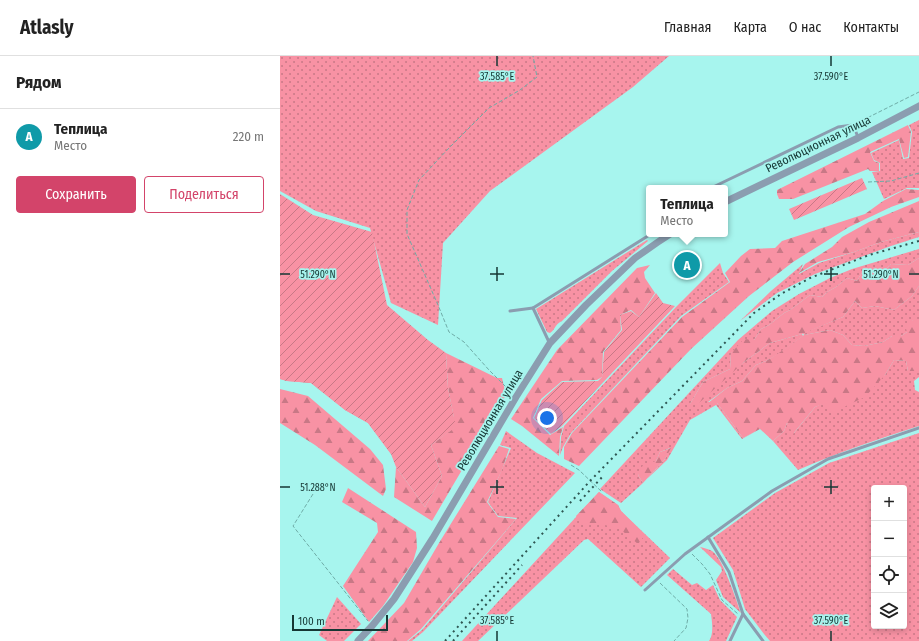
<!DOCTYPE html>
<html lang="ru">
<head>
<meta charset="utf-8">
<style>
	:root { --surface:#fff; --page:#f2f2f2; --text:#222; --muted:#767676; --line:#e0e0e0; --accent:#d3446a }
	body { margin:0; font-family:"Fira Sans Condensed",sans-serif; background:var(--page); color:var(--text) }
	.controls { position:absolute; right:12px; bottom:12px; display:grid; overflow:hidden; border-radius:4px; box-shadow:0 2px 6px #0003 }
	.controls button { width:36px; height:36px; display:grid; place-items:center; padding:0; border:0; border-bottom:1px solid var(--line); background:var(--surface); color:var(--text); font:20px sans-serif }
	.scale { position:absolute; left:12px; bottom:10px; width:96px; box-sizing:border-box; padding-left:4px; border:2px solid #163734; border-top:0; font-size:11px; line-height:14px; white-space:nowrap; color:#163734; -webkit-text-stroke:3px #a7f5ee; paint-order:stroke }
	.you { position:absolute; left:267px; top:362px; width:14px; height:14px; margin:-10px; border:3px solid #fff; border-radius:50%; background:#1a73e8; box-shadow:0 0 0 6px #1a73e833 }
	.badge { display:grid; place-items:center; width:26px; height:26px; border-radius:50%; background:var(--accent); color:#fff; font-size:13px; font-weight:700 }
	.pin { position:absolute; translate:-50% -50%; border:2px solid #fff; box-shadow:0 1px 4px #0006 }
	.popup { position:absolute; left:366px; top:129px; width:82px; height:52px; box-sizing:border-box; display:grid; place-content:center; border-radius:4px; background:var(--surface); filter:drop-shadow(0 1px 3px #0005); font-size:13px; white-space:nowrap; color:var(--muted) }
	.popup b { font-size:15px; color:var(--text) }
	.popup::after { content:''; position:absolute; left:50%; top:100%; margin-left:-8px; border:8px solid transparent; border-top-color:var(--surface) }
	.list { margin:0; padding:0; list-style:none }
	h2 { display:flex; justify-content:space-between; align-items:center; height:52px; margin:0; padding:0 16px; font-size:17px }
	h2 small { font-size:13px; font-weight:400; color:var(--muted) }
	.list li { display:grid; grid-template-columns:26px 1fr auto; gap:12px; align-items:center; box-sizing:border-box; height:56px; padding:0 16px; border-top:1px solid var(--line) }
	.list b { display:block; font-size:15px; white-space:nowrap }
	.list p { margin:0; font-size:13px; white-space:nowrap; color:var(--muted) }
	.list em { font-size:13px; font-style:normal; color:var(--muted) }
	.actions { display:flex; gap:8px; padding:12px 16px }
	.actions a { flex:1; padding:9px 0; border:1px solid var(--accent); border-radius:4px; text-align:center; font-size:14px; color:var(--accent) }
	.actions .main { background:var(--accent); color:#fff }
	.icon { flex:none; width:22px; height:22px; fill:none; stroke:currentColor; stroke-width:2; stroke-linecap:round; stroke-linejoin:round }
	.map { position:relative; flex:none; width:639px; height:585px; overflow:hidden }
	header { display:flex; align-items:center; gap:24px; box-sizing:border-box; height:56px; padding:0 20px; background:var(--surface); border-bottom:1px solid var(--line) }
	header strong { font-size:19px }
	nav { display:flex; gap:22px; margin-inline-start:auto; font-size:14px }
	main { display:flex }
	aside { flex:1; background:var(--surface) }
	.map>svg:first-child { display:block }
</style>
</head>
<body>
<header>
<strong>Atlasly</strong>
<nav><a>Главная</a><a>Карта</a><a>О нас</a><a>Контакты</a></nav>
</header>
<main>
<aside>
<h2>Рядом<small></small></h2>
<ul class="list">
<li><span class="badge" style="background:#0f9aa8">A</span><div><b>Теплица</b><p>Место</p></div><em>220 m</em></li>
</ul>
<div class="actions"><a class="main">Сохранить</a><a>Поделиться</a></div>
</aside>
<div class="map">
<svg width="639" height="585" viewBox="0 0 639 585">
	<defs>
		<pattern id="grass-dots" width="8" height="8" patternUnits="userSpaceOnUse"><rect width="8" height="8" fill="#f892a4"/><path d="M2 2h.1M6 6h.1" fill="none" stroke="#c87886" stroke-width="1.8" stroke-linecap="round"/></pattern>
		<pattern id="forest-firs" width="22" height="20" patternUnits="userSpaceOnUse"><rect width="22" height="20" fill="#f892a4"/><path d="M5 1l3.5 6h-7zM16 11l3.5 6h-7z" fill="#c87886"/></pattern>
		<pattern id="garden-furrows" width="10" height="10" patternUnits="userSpaceOnUse"><rect width="10" height="10" fill="#f892a4"/><path d="M-1 1l2-2M0 10L10 0M9 11l2-2" fill="none" stroke="#c87886"/></pattern>
	</defs>
	<rect width="100%" height="100%" fill="#a7f5ee"/>
	<g fill="url(#grass-dots)" fill-rule="evenodd">
		<path d="M0,0h389l-36,31 -143,104 -47,52 -5,82 -47,-22 -21,-75 -54,-17 -36,-20z"/>
		<path d="M639,64v68h-12l-23,11 -12,-27 8,-1v-8l-6,-3 -3,-7 28,-13 4,19 6,-1 3,-26 -3,-7z"/>
		<path d="M639,176v5l-28,9 -76,28 -38,19 -37,28 31,-30 32,-27 -4,10 20,-11 35,-11 27,-10z"/>
		<path d="M367,184l1,1 -36,30 -50,50c-8,4 -6,8 -12,12l-3,-1 -11,-23z"/>
		<path d="M639,193v9l-11,7 -17,-1 -8,8 -19,-3 -7,12 -10,-3 -11,9 -9,5 -5,5 -12,-2 -20,15 -6,3 -15,12 -8,4 -7,11 -23,13 -1,16 -27,13 -13,22 54,-42 26,-19 32,-9 1,2 -26,19 -11,6 -10,4 -14,16 -15,7 -19,14 9,1 26,35 17,-9 -18,10 -26,-34 -26,15 -23,40 -20,19 18,-20 5,-11 -10,4 -4,9 -18,14 5,8 -22,20 -21,-14 138,-149 34,-29 27,-17 31,-16 22,-9z"/>
		<path d="M440,207l3,10 6,9 -48,34 -110,117 -8,14 -3,8 1,-18 3,-11 112,-119z"/>
		<path d="M639,230v34h-6l-6,12 -6,4h-9l-9,6 -19,4 -12,-1 -9,-10 -13,-5 -26,5 -1,-2 40,-16 12,-16 7,7 13,-2 19,4 18,-14z"/>
		<path d="M614,304l12,1 2,10h11v6l-5,4 1,9 4,2v34c-41,13 -82,27 -121,44l-25,-29 11,-10 3,-8 7,10 21,-26 70,-32z"/>
		<path d="M226,375l31,22 38,20 -152,159 -11,9h-4l14,-11 95,-112 -19,-2 -10,-14 23,-54 -11,-3z"/>
		<path d="M639,377v208h-149l-6,-7 -19,-25 -12,-39 -20,-32 62,-45 54,-30zM594,432h30v138h-30z"/>
		<path d="M319,436l19,13 3,6 49,47 -29,29 -53,-48 -4,1 -106,101h-16z"/>
		<path d="M420,491c4,1 9,2 12,4 11,7 24,49 29,62l-18,-16 -7,-17 6,-9 -1,-4z"/>
		<path d="M393,513l19,16 5,-2 9,7 7,-5 7,15 17,17 -11,24h-17c5,-7 3,-19 2,-27l-44,-39z"/>
		<path d="M57,541l24,27 -17,17h-17l-8,-6z"/>
	</g>
	<g fill="url(#forest-firs)">
		<path d="M628,69l3,7 -3,25 -4,1 -5,-19 -29,13 4,9 5,2v8h-9l-2,-2 -75,30h-14l-2,-5v-4z"/>
		<path d="M626,133l13,1v7l-28,10 -42,20 -56,35 -44,34 -58,53 -112,117 -15,-7v-12l8,-14 110,-116 48,-35 -5,-9 16,-17 9,-7 25,-1 7,-7 83,-27 18,-13z"/>
		<path d="M639,145v31l-38,10 -27,10 -36,10 -19,11 6,-9 27,-17 10,-10 27,-15z"/>
		<path d="M639,202v28l-7,10 -18,14 -19,-4 -13,2 -7,-7 -12,16 -41,17 -32,9 -26,19 -45,41 -9,1 13,-22 27,-13 1,-16 13,-14 10,1 7,-11 8,-4 15,-12 6,-3 20,-15 12,2 5,-5 9,-5 11,-9 10,3 7,-12 19,3 8,-8 17,1z"/>
		<path d="M370,209l-6,7 1,6 10,15 -16,24 -8,-7 -11,5 1,15 -18,22 -1,25 -5,3 -35,1 -21,18 -8,19 17,17 13,-8 -3,10 -1,19 -37,-30 -11,-7 46,-69 80,-82z"/>
		<path d="M0,262l174,100 -6,-30 -2,-35 51,25h5l4,17 -74,126 -38,-24 2,-30 29,40 17,-31 -11,-31 24,-18 -64,27 -23,-31 -23,-13 -34,-27 -24,-2 -7,-2z"/>
		<path d="M633,264h6v51h-11l-2,-10 -12,-1 -9,15 -20,22 -34,16 -8,-9 -8,3 -22,27 -6,-11 -3,8 -11,10 -13,-12 -17,9 -26,-35h-9l19,-15 15,-7 14,-16 10,-4 10,-6 28,-20 26,-5 13,5 9,10 12,1 19,-4 9,-6h9l6,-4 -2,-7z"/>
		<path d="M0,333l28,7 62,53 13,16 3,24 -3,7 -68,-51 -35,-22z"/>
		<path d="M219,390l10,3 -7,21 -15,32 11,15 18,2 -95,110 -14,12h-39l36,-38 35,-60z"/>
		<path d="M391,392l-6,11 -22,24 -5,-8 5,-10 13,-4 4,-9z"/>
		<path d="M68,432l68,44 1,16 -4,14 -30,44 -14,16 -26,-36 35,-54 -1,-9 -35,-21z"/>
		<path d="M319,436l19,13 3,6 24,24 -7,9 -18,-15 -22,-6 -13,2 -7,-5 -2,-4z"/>
	</g>
	<g fill="url(#garden-furrows)">
		<path d="M582,122l5,11 -73,31 -5,-11z"/>
		<path d="M0,138l33,21 59,17 15,73 41,35 18,13 2,35 8,39 -25,18 11,31 -17,31 -29,-40 -5,-13 -23,-31 -23,-13 -34,-27 -24,-2 -7,-2z"/>
		<path d="M376,237l7,10 12,3 -113,120 -11,8 -17,-16 8,-18 20,-18 36,-1 4,-4 2,-25 18,-22 -2,-15 11,-4 8,6z"/>
	</g>
	<g fill="none" stroke-linecap="round" stroke-linejoin="round">
		<g stroke="#6faca7" stroke-width="1" stroke-dasharray="4 2" stroke-linecap="butt">
			<path d="M577,67l62,-31"/>
			<path d="M588,126l23,-1 28,-8"/>
			<path d="M230,335l-21,-21 -25,-28 -15,-10 -11,-27 -31,-71v-24l12,-30 30,-32 40,-40 31,-18 17,-13 -4,-21"/>
			<path d="M291,409l8,5 23,22"/>
			<path d="M33,438l-20,32 75,95"/>
			<path d="M412,498l10,10 8,10 12,26 16,14"/>
			<path d="M380,527l27,26 1,9 -2,10 -12,13"/>
		</g>
		<g stroke="#8b9db0" stroke-width="3">
			<path d="M431,132l127,-61 15,-2 5,12"/>
			<path d="M230,255l23,-3"/>
			<path d="M269,286l-16,-34 118,-74"/>
			<path d="M428,481l21,35 14,42 20,27"/>
			<path d="M365,534l40,-36 87,-63 56,-32 91,-31"/>
			<path d="M450,585l13,-27"/>
		</g>
		<g stroke="#8b9db0" stroke-width="7">
			<path d="M445,146l133,-64 61,-32"/>
			<path d="M78,585l14,-15 22,-27 39,-61 83,-141 34,-54 36,-38 49,-47 23,-16 12,-8"/>
		</g>
		<g stroke="#2e5652" stroke-width="2" stroke-dasharray="2 4" stroke-linecap="butt">
			<path d="M300,445l24,-26"/>
			<path d="M165,585l145,-160 164,-168 27,-19 29,-16 59,-23 50,-14"/>
			<path d="M173,585l69,-76"/>
		</g>
	</g>
	<path fill="none" stroke="#163734" stroke-width="1.5" d="M217,0v10M551,0v10M217,211v14M551,211v14M0,218h10M210,218h14M544,218h14M629,218h10M217,424v14M551,424v14M0,431h10M210,431h14M544,431h14M217,575v10M551,575v10"/>
	<g text-anchor="middle" stroke-width="3.5" stroke-linejoin="round" paint-order="stroke">
		<g font-size="12" fill="#163734" stroke="#a7f5ee">
			<text transform="translate(538 88) rotate(-26)" y="4">Революционная улица</text>
			<text transform="translate(210 364) rotate(-59)" y="4">Революционная улица</text>
		</g>
	</g>
	<g font-size="10" text-anchor="middle" fill="#163734" stroke="#a7f5ee" stroke-width="3.5" stroke-linejoin="round" paint-order="stroke">
		<text x="217" y="24">37.585°E</text>
		<text x="551" y="24">37.590°E</text>
		<text x="38" y="222">51.290°N</text>
		<text x="601" y="222">51.290°N</text>
		<text x="38" y="435">51.288°N</text>
		<text x="217" y="568">37.585°E</text>
		<text x="551" y="568">37.590°E</text>
	</g>
</svg>
<div class="controls">
<button>+</button>
<button>−</button>
<button><svg class="icon" aria-label="locate" viewBox="0 0 24 24"><circle cx="12" cy="12" r="6"/><path d="M12 2v4M12 18v4M2 12h4M18 12h4"/></svg></button>
<button><svg class="icon" aria-label="layers" viewBox="0 0 24 24"><path d="M12 4l9 5-9 5-9-5zM3 14l9 5 9-5"/></svg></button>
</div>
<div class="scale">100 m</div>
<div class="you"></div>
<div class="pin badge" style="left:407px;top:209px;background:#0f9aa8">A</div>
<div class="popup"><b>Теплица</b>Место</div>
</div>
</main>
</body>
</html>
